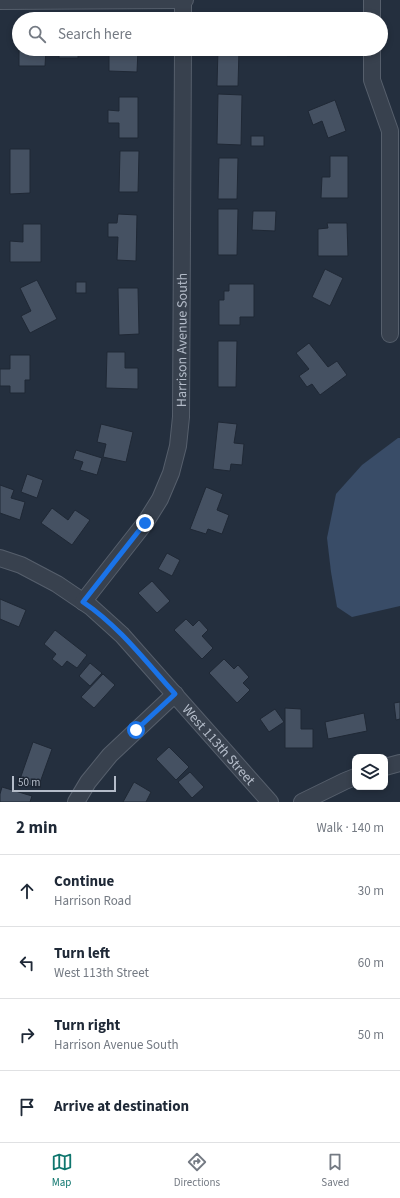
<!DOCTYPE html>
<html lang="en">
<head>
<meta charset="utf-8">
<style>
	:root { --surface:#fff; --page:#f6f6f7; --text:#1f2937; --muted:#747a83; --line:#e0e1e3; --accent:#0f766e }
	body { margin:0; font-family:"Source Sans 3",sans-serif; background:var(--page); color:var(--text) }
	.controls { position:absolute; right:12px; bottom:12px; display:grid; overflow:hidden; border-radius:8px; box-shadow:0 2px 6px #0003 }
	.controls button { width:36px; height:36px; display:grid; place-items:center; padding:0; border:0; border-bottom:1px solid var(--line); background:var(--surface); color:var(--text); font:20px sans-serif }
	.scale { position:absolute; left:12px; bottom:10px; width:104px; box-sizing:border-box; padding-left:4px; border:2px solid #b4bcc9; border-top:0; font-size:11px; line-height:14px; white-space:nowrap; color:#b4bcc9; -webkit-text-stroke:3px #1d2633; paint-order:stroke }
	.stop { position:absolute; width:12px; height:12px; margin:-9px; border:3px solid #1a73e8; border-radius:50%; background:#fff }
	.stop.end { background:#1a73e8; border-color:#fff; box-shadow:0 1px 4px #0008 }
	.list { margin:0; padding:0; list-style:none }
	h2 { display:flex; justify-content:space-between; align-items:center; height:52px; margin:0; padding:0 16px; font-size:17px }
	h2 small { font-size:13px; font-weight:400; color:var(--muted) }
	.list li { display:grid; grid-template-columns:26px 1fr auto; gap:12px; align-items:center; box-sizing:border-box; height:72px; padding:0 16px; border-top:1px solid var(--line) }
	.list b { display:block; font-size:15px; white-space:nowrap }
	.list p { margin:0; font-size:13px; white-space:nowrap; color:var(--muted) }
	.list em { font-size:13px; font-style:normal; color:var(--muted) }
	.icon { flex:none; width:22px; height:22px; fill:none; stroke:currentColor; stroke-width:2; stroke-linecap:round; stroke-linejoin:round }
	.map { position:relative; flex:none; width:400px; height:802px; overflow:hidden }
	.search { position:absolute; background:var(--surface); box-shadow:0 2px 6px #0003; left:12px; right:12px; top:12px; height:44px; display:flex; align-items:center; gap:10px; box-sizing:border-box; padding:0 14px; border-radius:22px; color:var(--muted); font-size:15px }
	.sheet { height:340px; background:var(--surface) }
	nav { display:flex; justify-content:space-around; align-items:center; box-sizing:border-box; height:56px; border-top:1px solid var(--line); background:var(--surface); font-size:11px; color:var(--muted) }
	nav a { display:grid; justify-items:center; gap:2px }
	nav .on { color:var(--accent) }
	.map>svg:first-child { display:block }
</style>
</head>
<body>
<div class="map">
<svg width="400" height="802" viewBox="0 0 400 802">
	<rect width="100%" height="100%" fill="#242f3e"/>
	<path fill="#394c67" d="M398,438h2v168l-48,11 -15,-10 -6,-35 -4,-34 9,-44 26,-29z"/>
	<g fill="#455162" stroke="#1f2835">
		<path d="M19,49h27l-1,17h-26z"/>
		<rect x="59" y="49" width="19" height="9"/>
		<path d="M123,49h15l-1,23 -28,-1v-19h14z"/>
		<path d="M218,49h21l-1,37h-21z"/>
		<path d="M288,49h41v7h-42z"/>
		<path d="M218,94l24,1 -1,50 -24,-1z"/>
		<path d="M119,97h19v41h-19v-15h-11v-13l11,1z"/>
		<path d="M335,100l11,31 -18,7 -6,-17 -9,4 -5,-14z"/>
		<rect x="251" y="136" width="13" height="10"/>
		<path d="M10,149h20v44l-20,1z"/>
		<path d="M120,151h19l-1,41h-19z"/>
		<path d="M330,156h18v42h-27l1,-21h8z"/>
		<path d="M219,158h19l-1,41h-19z"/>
		<path d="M218,209h20l-1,46h-19z"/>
		<path d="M253,211h23l-1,20 -23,-1z"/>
		<path d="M118,214l19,1 -1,46 -19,-1 1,-23h-10v-14h9z"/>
		<path d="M327,223h20l1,33h-30v-27l10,-1z"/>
		<path d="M23,224h18v38h-31v-21l13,1z"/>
		<path d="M325,269l18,9 -13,28 -18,-9z"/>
		<path d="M37,280l20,39 -27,14 -9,-17 10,-5 -11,-23z"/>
		<rect x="76" y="282" width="10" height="11"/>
		<path d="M229,284h25v33h-14v8h-21v-25h5v-9h5z"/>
		<path d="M118,288h20l1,46 -20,1z"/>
		<path d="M218,341h19l-1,46h-18z"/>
		<path d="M309,343l19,24 9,-6 10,14 -27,20 -8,-11 -5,3 -8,-11 10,-7 -13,-16z"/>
		<path d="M107,352h18v16h13v21l-32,-1z"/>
		<path d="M10,355h20v25h-5v13h-15v-7h-10v-17h10z"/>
		<path d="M218,422l19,2 -3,19 10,1 -2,21 -11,-1 -1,7 -17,-2z"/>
		<path d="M101,424l32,8 -7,30 -23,-5 3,-13 -9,-2z"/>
		<path d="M76,450l26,8 -5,17 -17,-5 3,-8 -10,-3z"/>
		<path d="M27,474l16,6 -6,18 -16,-6z"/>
		<path d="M0,485l14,5 -3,8 14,4 -5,18 -20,-7z"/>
		<path d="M206,487l17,7 -6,16 12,5 -7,19 -14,-5 -2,5 -16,-5z"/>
		<path d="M52,508l16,12 7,-10 15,10 -18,25 -31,-22z"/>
		<path d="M167,553l13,7 -8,16 -14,-7z"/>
		<path d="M152,581l18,20 -13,12 -19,-20z"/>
		<path d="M0,599l26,11 -7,17 -19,-8z"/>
		<path d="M186,619l7,7 6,-6 9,10 -6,6 11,12 -11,11 -28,-29z"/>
		<path d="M55,630l32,25 -10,13 -10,-7 -5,6 -10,-8 4,-5 -12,-10z"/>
		<path d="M224,659l10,10 4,-4 11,12 -6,6 7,7 -13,13 -28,-30z"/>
		<path d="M90,663l12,10 -12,13 -11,-10z"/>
		<path d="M103,674l12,11 -21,23 -13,-11z"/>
		<path d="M400,702v17l-4,1 -2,-17z"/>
		<path d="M285,708l16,1v20h12v19h-28z"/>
		<path d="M275,709l9,13 -15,10 -9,-13z"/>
		<path d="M364,713l3,18 -39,8 -3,-17z"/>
		<path d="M33,742l19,7 -14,39 -19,-6z"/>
		<path d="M169,747l20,20 -13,13 -20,-21z"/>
		<path d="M190,772l14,15 -12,11 -14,-16z"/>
		<path d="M134,782l17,10 -5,10h-23z"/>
		<path d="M2,787l30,9 -2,6h-30v-8z"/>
	</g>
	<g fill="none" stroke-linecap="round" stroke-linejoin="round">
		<defs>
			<g id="minor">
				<path d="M372,0v19"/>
				<path d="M0,1l185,-1"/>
				<path d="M183,19v-19"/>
				<path d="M372,49v31l18,51v203"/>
				<path id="s1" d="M0,558l21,7 36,19 34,23 31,28 148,167"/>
				<path id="s2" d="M83,602l62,-79 15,-24 11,-26 7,-27 3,-29 2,-368"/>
				<path d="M385,767l15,-4"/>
				<path d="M76,802l12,-20 22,-27 65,-61"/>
				<path d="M302,802l43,-21 10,-4"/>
			</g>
		</defs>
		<use href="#minor" stroke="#565f6c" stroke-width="18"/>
		<use href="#minor" stroke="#38414e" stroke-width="16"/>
	</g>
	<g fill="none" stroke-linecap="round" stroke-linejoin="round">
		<path stroke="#1a73e8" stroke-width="5" d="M136,730l39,-36c-29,-32 -56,-68 -92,-92l62,-79"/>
	</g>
	<g text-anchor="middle" stroke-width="3.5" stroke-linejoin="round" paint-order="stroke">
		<g font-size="14" fill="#b4bcc9" stroke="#1d2633">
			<text dy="5" stroke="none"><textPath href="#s2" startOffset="291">Harrison Avenue South</textPath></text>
			<text dy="5" stroke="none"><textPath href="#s1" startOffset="292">West 113th Street</textPath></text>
		</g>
	</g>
</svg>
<div class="controls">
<button><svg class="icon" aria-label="layers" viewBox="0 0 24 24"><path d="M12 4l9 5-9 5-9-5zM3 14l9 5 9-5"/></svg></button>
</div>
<div class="scale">50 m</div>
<div class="stop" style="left:136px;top:730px"></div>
<div class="stop end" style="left:145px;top:523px"></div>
<div class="search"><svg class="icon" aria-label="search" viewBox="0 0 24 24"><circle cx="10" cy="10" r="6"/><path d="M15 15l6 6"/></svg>Search here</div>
</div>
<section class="sheet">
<h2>2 min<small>Walk · 140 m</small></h2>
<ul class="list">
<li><svg class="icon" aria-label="ahead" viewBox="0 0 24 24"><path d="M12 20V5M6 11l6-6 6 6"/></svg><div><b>Continue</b><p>Harrison Road</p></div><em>30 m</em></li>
<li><svg class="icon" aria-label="left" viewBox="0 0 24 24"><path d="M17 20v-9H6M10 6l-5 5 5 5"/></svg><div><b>Turn left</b><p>West 113th Street</p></div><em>60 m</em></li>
<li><svg class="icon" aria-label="right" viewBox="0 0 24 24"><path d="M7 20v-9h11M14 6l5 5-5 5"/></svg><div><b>Turn right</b><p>Harrison Avenue South</p></div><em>50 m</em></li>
<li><svg class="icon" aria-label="arrive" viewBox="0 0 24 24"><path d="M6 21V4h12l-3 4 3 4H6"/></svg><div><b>Arrive at destination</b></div></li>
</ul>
</section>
<nav>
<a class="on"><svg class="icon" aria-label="map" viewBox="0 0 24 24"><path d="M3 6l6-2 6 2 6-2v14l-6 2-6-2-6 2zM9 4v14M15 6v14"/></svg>Map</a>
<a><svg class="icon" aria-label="directions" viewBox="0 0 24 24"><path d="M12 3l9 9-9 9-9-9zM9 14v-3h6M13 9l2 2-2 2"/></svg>Directions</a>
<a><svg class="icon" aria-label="saved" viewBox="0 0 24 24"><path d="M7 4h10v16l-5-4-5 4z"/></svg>Saved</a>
</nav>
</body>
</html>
